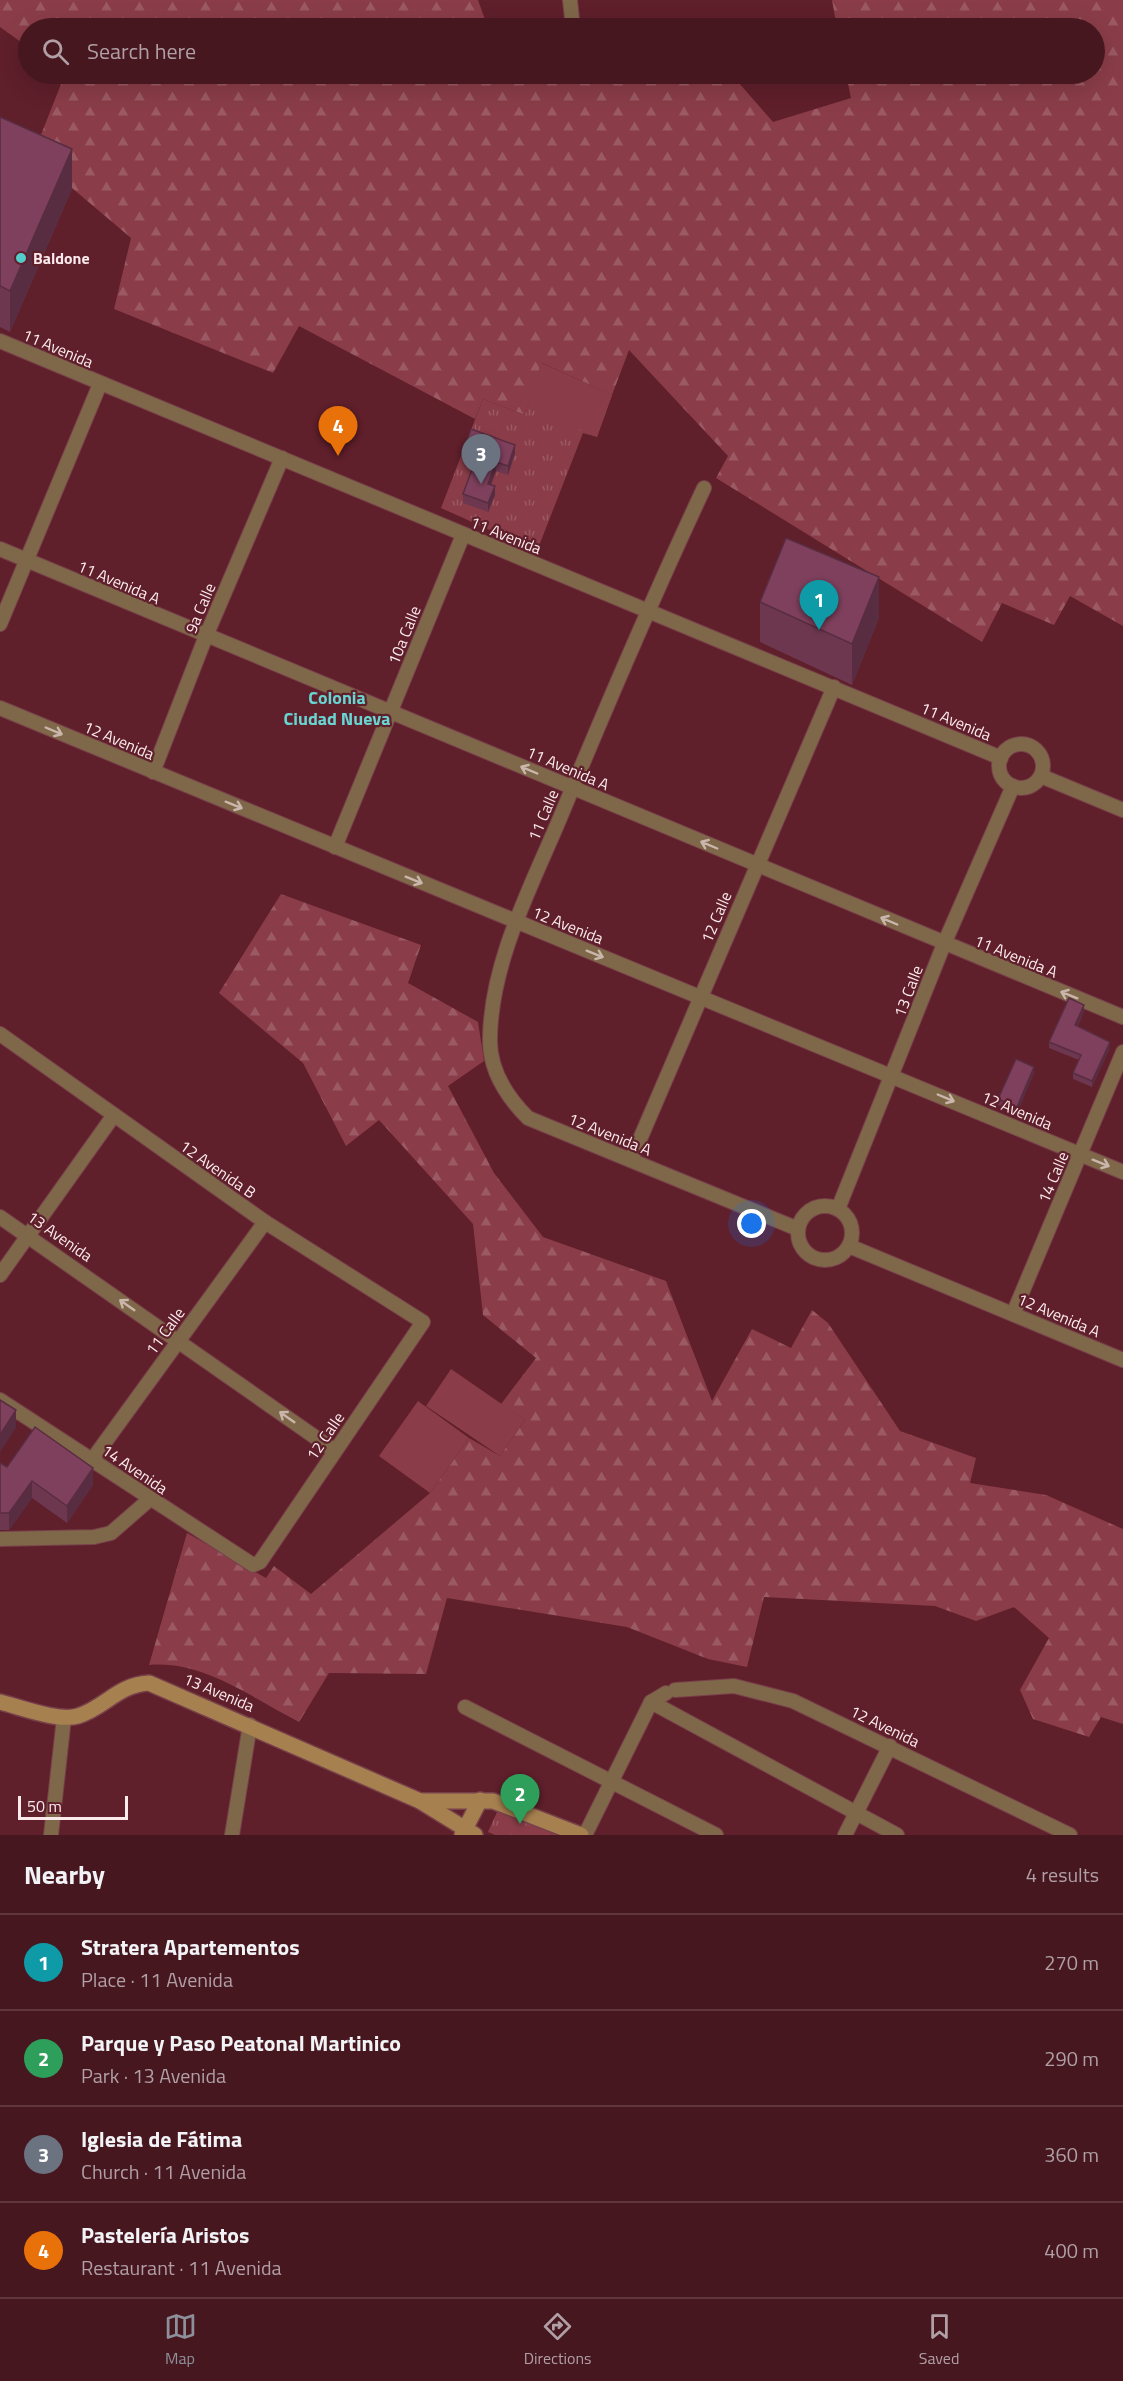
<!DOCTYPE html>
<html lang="en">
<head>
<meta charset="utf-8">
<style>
	:root { --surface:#471720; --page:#51242d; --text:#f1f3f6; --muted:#b09fa5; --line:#5f363e; --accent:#8c9099 }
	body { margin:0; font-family:"Titillium Web",sans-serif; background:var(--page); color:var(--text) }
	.scale { position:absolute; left:18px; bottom:15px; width:110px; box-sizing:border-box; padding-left:6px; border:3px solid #fcebed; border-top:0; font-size:16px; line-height:21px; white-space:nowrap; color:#fcebed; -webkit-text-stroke:4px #5f1f2b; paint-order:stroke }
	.you { position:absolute; left:752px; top:1224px; width:21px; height:21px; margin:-15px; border:4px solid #fff; border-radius:50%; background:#1a73e8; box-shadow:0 0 0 9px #1a73e833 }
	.badge { display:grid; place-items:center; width:39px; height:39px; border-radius:50%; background:var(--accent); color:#fff; font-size:20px; font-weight:700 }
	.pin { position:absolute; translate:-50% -50px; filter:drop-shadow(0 2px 3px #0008) }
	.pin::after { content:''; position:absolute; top:32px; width:21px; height:18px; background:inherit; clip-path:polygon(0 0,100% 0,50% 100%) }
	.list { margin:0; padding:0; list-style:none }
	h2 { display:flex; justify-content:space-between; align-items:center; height:78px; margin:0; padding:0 24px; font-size:26px }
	h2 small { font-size:20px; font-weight:400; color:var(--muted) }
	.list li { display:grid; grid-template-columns:39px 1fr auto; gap:18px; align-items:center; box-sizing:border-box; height:96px; padding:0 24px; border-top:2px solid var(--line) }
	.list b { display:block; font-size:22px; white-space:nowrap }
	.list p { margin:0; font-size:20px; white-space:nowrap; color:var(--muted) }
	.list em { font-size:20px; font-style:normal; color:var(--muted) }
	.icon { flex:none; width:33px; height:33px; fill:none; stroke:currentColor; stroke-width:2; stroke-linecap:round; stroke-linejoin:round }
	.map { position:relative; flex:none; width:1123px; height:1835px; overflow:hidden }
	.search { position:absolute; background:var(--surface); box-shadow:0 6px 24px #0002; left:18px; right:18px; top:18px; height:66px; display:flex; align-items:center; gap:15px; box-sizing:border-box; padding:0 21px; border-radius:33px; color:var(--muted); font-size:22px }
	.sheet { height:462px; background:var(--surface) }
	nav { display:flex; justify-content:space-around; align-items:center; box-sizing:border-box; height:84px; border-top:2px solid var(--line); background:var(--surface); font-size:16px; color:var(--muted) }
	nav a { display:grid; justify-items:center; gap:3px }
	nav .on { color:var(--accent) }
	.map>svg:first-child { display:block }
</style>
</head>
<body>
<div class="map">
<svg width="1123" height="1835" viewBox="0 0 1123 1835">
	<defs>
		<pattern id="forest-firs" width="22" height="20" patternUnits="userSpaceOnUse" patternTransform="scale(1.5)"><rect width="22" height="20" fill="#8a3d48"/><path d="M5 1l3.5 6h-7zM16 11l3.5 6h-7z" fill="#9b5963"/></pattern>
		<pattern id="park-tufts" width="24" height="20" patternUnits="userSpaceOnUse" patternTransform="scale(1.5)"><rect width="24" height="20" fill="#8a3d48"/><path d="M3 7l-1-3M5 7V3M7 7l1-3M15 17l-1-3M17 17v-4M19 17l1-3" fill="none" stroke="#9b5963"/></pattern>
	</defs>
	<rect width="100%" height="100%" fill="#5f1f2b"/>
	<g fill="url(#forest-firs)">
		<path d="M0,0h478l10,28h-460v19l-28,-20z"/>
		<path d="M832,0h291v626l-53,-30 -16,29 -52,-22 -20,39 -266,-164 12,-22 -99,-106 -17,45 -70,-32 -17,52 -42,-16 -8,20 -176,-93 -26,47 -159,-64 17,-71 -98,-83 32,-81h439l4,8 159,-8h64l42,48 78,-24 -5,-24h248v-46h-257z"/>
		<path d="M281,894l140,51 -13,38 70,39 6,39 -36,25 46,87 49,64 123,44 46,120 40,-72 39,19 21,-38 16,13 72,108 76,27 -6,25 76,12 77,34v195l-22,-7 -12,20 -56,-18 -13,-29 29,-52 -35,-31 -38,14 -41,-15 -171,-9 -17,70 -39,-8 -81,-32 -180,-29 -21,76 -97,-1 -30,49c-47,-24 -96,-62 -150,-57l38,-132 79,45 8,-12 37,28 119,-101 39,-55 31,18 25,-36 -24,-16 35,-46 -53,-43 -10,-91 -94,-104 -33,26 -43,-83 -84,-70z"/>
	</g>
	<g fill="url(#park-tufts)">
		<path d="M541,363l71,32 -15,42 -14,-4 -46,118 -96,-43 42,-109 42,16z"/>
		<path d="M502,1801l67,34h-74l-7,-3z"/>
	</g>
	<g fill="#8a3d48">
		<path d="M541,363l71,32 -15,42 -69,-30z"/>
		<path d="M451,1369l74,51 -25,36 -74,-50z"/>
		<path d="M418,1401l51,37 -39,55 -51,-37z"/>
	</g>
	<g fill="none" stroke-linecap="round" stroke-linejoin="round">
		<defs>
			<g id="street">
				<path d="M570,0l3,28"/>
				<path d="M0,341l1001,417"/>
				<path d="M704,488c-51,109 -98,219 -144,330 -29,69 -69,144 -70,220 -1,31 17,59 38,80l270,111"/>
				<path d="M0,549l1123,468"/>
				<path d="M0,624l100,-240"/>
				<path d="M0,708l1123,464"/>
				<circle cx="1021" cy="766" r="22"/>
				<path d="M153,772l53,-136 76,-178"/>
				<path d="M1041,776l82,34"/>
				<path d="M335,847l128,-312"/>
				<path d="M0,1034l265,188 158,100 -163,240 -7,3 -253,-165"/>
				<path d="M631,1160l203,-473"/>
				<circle cx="825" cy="1233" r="27"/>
				<path d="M838,1209l106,-265 69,-158"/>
				<path d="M0,1217l335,234"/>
				<path d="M849,1246l274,114"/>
				<path d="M0,1275l114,-160"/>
				<path d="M1013,1314l110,-262"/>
				<path d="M92,1460l173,-238"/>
				<path d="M0,1539l94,-2 17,-4 39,-34"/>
				<path d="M675,1690l59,-4 59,15 277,134"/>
				<path d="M651,1702l246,133"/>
				<path d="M465,1707l251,128"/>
				<path d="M51,1835l13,-117"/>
				<path d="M232,1835l18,-110"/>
				<path d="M585,1835l66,-133 15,-9"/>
				<path d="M845,1835l45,-89"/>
			</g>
			<g id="secondary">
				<path d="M0,1702c20,5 59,20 78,14 28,-9 39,-31 71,-33l271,118 55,34"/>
				<path d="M420,1801h73l88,34"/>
				<path d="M462,1835l18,-35"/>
			</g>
		</defs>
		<use href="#street" stroke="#78404a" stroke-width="16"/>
		<use href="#secondary" stroke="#78404a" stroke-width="18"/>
		<use href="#street" stroke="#7f6749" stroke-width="14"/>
		<use href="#secondary" stroke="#a6804f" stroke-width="15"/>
	</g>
	<g fill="#6d3750">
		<path d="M0,117l72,72 -62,143 -10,-5z"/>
		<path d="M464,448l51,5 -7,22 -12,-4 -5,14 4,10 -7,17 -25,-9v-9l12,-33 -11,-4z"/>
		<path d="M760,602l119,16 -27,67 -92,-43z"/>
		<path d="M1084,1011l-6,15 32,22 -18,39 -19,-8v-6l6,-13 -30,-12v-6z"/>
		<path d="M1034,1073l-17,40 -19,-8v-6z"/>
		<path d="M0,1463l7,4 86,18 -26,38 -35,-25 -23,32h-9z"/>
	</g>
	<g fill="#592d41">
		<path d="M72,149v40l-62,143v-41z"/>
		<path d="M515,445v8l-7,22v-9z"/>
		<path d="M496,462v9l-8,22v-9z"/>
		<path d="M495,486v9l-7,17v-9z"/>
		<path d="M879,577v41l-27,67v-41z"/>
		<path d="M1084,1005v6l-9,20v-6z"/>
		<path d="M1110,1042v6l-18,39v-6z"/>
		<path d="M1034,1067v6l-17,40v-6z"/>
		<path d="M16,1410v18l-16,24v-17z"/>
		<path d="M93,1468v17l-26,38v-17z"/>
		<path d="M32,1481v17l-23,32v-17z"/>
	</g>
	<g fill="#7f405d" stroke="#592d41" stroke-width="1.5">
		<path d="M0,117l72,32 -62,142 -10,-5z"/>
		<path d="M471,429l44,16 -7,21 -12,-4 -8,22 7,2 -7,17 -25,-9 15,-41 -14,-5z"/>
		<path d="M786,538l93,39 -27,67 -92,-42z"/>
		<path d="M1069,998l15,7 -9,20 35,17 -18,39 -19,-8 8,-18 -32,-13z"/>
		<path d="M1016,1059l18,8 -17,40 -19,-8z"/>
		<path d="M0,1400l16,10 -16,25z"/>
		<path d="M35,1427l58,41 -26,38 -35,-25 -23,32h-9v-50l7,4z"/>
	</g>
	<defs><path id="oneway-shaft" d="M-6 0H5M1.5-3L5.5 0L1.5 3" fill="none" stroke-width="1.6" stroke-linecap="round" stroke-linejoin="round" transform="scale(1.5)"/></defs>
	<g stroke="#cab6ab">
		<use href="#oneway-shaft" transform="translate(54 731) rotate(23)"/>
		<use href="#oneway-shaft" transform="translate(529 770) rotate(-157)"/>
		<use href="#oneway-shaft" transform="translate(234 805) rotate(22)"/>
		<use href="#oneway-shaft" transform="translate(709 845) rotate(-157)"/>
		<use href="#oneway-shaft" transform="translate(414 880) rotate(22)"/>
		<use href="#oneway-shaft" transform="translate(889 921) rotate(-157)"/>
		<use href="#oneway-shaft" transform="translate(595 954) rotate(22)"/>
		<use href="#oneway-shaft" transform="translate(1069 995) rotate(-158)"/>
		<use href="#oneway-shaft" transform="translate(946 1098) rotate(23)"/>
		<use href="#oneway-shaft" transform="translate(1101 1163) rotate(22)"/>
		<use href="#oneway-shaft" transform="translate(127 1305) rotate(-145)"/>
		<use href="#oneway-shaft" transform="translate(287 1417) rotate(-145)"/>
	</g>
	<circle fill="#53cdca" stroke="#5f1f2b" stroke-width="2" cx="21" cy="258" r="6"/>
	<g text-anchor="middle" stroke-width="4.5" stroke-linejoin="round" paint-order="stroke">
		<g font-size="16" font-weight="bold" fill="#fcebed" stroke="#5f1f2b" text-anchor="start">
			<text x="33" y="264">Baldone</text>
		</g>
		<g font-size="16" fill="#fcebed" stroke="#5f1f2b">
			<text transform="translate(58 348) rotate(23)" y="6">11 Avenida</text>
			<text transform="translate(506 535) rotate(22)" y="6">11 Avenida</text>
			<text transform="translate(119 582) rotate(23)" y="6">11 Avenida A</text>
			<text transform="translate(200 608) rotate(-67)" y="6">9a Calle</text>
			<text transform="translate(404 635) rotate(-68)" y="6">10a Calle</text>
			<text transform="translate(956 721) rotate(23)" y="6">11 Avenida</text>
			<text transform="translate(119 740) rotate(23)" y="6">12 Avenida</text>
			<text transform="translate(568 768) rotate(23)" y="6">11 Avenida A</text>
			<text transform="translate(543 815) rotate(-67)" y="6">11 Calle</text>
			<text transform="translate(716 917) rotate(-67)" y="6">12 Calle</text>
			<text transform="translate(568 925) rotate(22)" y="6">12 Avenida</text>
			<text transform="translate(1016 956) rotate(22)" y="6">11 Avenida A</text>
			<text transform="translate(908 991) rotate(-69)" y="6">13 Calle</text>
			<text transform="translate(1017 1110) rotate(23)" y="6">12 Avenida</text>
			<text transform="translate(610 1134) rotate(22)" y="6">12 Avenida A</text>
			<text transform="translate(218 1169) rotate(35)" y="6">12 Avenida B</text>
			<text transform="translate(1053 1177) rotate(-67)" y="6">14 Calle</text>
			<text transform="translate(60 1236) rotate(35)" y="6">13 Avenida</text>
			<text transform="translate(1059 1315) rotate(23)" y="6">12 Avenida A</text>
			<text transform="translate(165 1331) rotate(-54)" y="6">11 Calle</text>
			<text transform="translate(325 1436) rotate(-56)" y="6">12 Calle</text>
			<text transform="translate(135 1469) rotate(34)" y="6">14 Avenida</text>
			<text transform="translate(219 1692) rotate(23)" y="6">13 Avenida</text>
			<text transform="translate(885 1726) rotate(26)" y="6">12 Avenida</text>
		</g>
		<g font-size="18" font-weight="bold" fill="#69d5d2" stroke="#5f1f2b">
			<text x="337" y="704">Colonia<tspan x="337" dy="21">Ciudad Nueva</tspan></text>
		</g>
	</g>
</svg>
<div class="scale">50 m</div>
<div class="you"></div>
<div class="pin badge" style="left:819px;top:630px;background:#0f9aa8">1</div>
<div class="pin badge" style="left:520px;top:1824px;background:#2e9e5b">2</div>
<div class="pin badge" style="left:481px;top:484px;background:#6b7280">3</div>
<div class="pin badge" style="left:338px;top:456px;background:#e8710a">4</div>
<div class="search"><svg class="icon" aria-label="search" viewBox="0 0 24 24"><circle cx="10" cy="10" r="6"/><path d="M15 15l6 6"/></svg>Search here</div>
</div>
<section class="sheet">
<h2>Nearby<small>4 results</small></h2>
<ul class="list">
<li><span class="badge" style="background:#0f9aa8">1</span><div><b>Stratera Apartementos</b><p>Place · 11 Avenida</p></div><em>270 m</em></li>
<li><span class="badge" style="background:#2e9e5b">2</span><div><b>Parque y Paso Peatonal Martinico</b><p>Park · 13 Avenida</p></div><em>290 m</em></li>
<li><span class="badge" style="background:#6b7280">3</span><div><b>Iglesia de Fátima</b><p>Church · 11 Avenida</p></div><em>360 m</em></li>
<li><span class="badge" style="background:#e8710a">4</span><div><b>Pastelería Aristos</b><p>Restaurant · 11 Avenida</p></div><em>400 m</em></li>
</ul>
</section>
<nav>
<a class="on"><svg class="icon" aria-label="map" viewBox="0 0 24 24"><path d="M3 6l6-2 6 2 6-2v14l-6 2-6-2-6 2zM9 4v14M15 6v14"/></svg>Map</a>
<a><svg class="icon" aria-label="directions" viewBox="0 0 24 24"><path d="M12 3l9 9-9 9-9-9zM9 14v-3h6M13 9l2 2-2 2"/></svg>Directions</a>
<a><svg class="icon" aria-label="saved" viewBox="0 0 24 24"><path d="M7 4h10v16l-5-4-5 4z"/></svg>Saved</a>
</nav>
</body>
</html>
